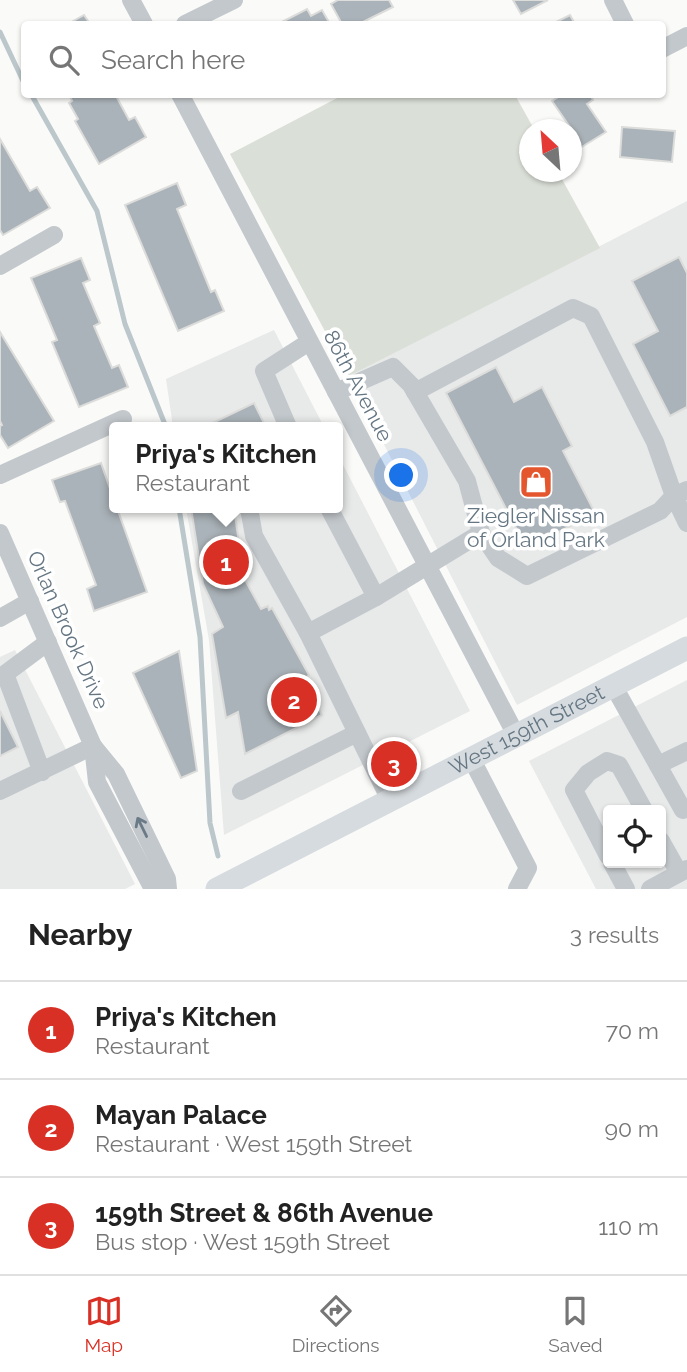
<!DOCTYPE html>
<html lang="en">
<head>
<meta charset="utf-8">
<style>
	:root { --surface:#fff; --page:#f2f2f2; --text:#222; --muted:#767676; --line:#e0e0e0; --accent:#d93025 }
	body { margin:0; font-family:Raleway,sans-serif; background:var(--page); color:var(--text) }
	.controls { position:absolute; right:21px; bottom:21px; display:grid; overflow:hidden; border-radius:7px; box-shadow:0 2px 5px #0004 }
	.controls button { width:63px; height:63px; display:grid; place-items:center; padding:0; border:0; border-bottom:2px solid var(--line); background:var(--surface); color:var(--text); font:35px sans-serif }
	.compass { position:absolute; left:519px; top:119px; width:63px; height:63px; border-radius:50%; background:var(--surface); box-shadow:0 2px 5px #0004; rotate:334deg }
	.you { position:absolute; left:402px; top:476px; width:24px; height:24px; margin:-18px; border:5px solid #fff; border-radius:50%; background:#1a73e8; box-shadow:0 0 0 10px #1a73e833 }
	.badge { display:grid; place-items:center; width:46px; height:46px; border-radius:50%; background:var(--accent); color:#fff; font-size:23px; font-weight:700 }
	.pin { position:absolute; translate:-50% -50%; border:4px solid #fff; box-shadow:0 2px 7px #0006 }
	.popup { position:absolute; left:109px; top:422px; width:234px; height:91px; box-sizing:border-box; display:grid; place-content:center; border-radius:7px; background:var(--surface); filter:drop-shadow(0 2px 5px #0005); font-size:23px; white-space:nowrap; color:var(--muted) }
	.popup b { font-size:26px; color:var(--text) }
	.popup::after { content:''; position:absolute; left:50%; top:100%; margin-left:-14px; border:14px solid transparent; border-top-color:var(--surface) }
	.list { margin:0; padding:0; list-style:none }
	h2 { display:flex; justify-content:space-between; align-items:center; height:91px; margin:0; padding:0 28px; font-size:30px }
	h2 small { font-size:23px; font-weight:400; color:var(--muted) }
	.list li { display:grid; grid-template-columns:46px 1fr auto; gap:21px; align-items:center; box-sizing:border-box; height:98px; padding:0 28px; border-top:2px solid var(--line) }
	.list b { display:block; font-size:26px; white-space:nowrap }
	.list p { margin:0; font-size:23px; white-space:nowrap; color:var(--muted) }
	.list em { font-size:23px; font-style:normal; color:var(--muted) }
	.icon { flex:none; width:38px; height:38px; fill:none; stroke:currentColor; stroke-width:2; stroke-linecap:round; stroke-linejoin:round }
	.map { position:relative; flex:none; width:687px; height:889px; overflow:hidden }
	.search { position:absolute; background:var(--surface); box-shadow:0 2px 5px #0004; left:21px; right:21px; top:21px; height:77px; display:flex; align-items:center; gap:18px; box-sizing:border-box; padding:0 24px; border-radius:7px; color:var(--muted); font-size:26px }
	.sheet { height:385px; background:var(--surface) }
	nav { display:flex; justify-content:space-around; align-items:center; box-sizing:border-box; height:98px; border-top:2px solid var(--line); background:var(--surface); font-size:19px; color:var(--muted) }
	nav a { display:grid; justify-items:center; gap:4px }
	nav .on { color:var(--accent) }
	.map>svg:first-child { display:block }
</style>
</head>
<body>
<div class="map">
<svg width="687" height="889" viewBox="0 0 687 889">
	<rect width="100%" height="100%" fill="#fafaf8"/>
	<g fill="#e8e9e9" fill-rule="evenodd">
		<path d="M687,201v416l-170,88 -168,-329z"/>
		<path d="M274,330l50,97h-151l-7,-48z"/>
		<path d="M338,455l132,256 -246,124 -15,-195 -23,-132h152z"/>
		<path d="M15,650l120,234 -10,5h-125v-232z"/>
		<path d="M687,680v209h-91l-67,-128zM608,810h53v53h-53z"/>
	</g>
	<path fill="#dadfd7" d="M343,95h172l19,34 -4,1v42h28l42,76 -251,128 -119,-222z"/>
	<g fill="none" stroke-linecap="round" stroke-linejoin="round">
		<g stroke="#bbc7cb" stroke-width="5">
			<path d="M0,32l24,51"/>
			<path d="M31,94l66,117 28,113 41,103"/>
			<path d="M179,508l21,129 10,186 8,33"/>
		</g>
	</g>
	<g fill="#aab3b9" stroke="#dcdcda" stroke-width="2">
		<path d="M338,0h51l4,7 -34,17h-17l-11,-20z"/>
		<path d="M513,0h35l-27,14z"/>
		<path d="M307,9l4,7 11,-6 8,14h-52z"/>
		<path d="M84,15l6,9h-22z"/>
		<path d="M570,15l5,9h-23z"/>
		<path d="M69,94h46l14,26 6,-3 11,20 -47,27 -24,-43 3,-2 -9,-16 3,-2z"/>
		<path d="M563,94h27l3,6 -6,4 19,28 -34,21v-23l-20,-29z"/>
		<path d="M622,127l53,4 -3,31 -52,-5z"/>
		<path d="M0,139l30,52 7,-4 13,21 -47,27 -3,-5z"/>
		<path d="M177,183l9,22 -9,4 34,83 4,-2 9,21 -46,20 -53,-126z"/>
		<path d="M679,257l8,16v134l-17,9 -37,-72 25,-13 -26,-50z"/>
		<path d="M81,258l9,22 -7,3 17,40 -6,3 18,42 7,-3 9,22 -49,20 -27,-65 5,-2 -26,-62z"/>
		<path d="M0,332l54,89 -46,27 -8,-13v-9l2,-1 -2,-4z"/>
		<path d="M496,367l18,35 28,-15 30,59 -9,5 32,62 -68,36 -81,-156z"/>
		<path d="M254,403l12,24h-62z"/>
		<path d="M101,463l13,37v8h3l30,84 -53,19 -7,-22 9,-4 -31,-84 -5,1 -8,-22z"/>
		<path d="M191,508h43l10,70 17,31 7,-3 1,4 3,-2 37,67 -5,4 18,36 -77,39 -7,-42 -12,6 -14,-84 11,-7 -20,-43z"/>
		<path d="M179,651l18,120 -16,7 -48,-105z"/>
		<path d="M0,711l18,36 -18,9z"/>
	</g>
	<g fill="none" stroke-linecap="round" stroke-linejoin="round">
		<g stroke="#c3c8cc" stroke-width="18">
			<path d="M131,0l13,24"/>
			<path d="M613,0l12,24"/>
			<path d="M185,24l49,-24"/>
			<path d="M662,49l25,-13"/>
			<path d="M180,94l336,641"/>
			<path d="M0,266l54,-31"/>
			<path d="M336,392l57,-25 18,18 56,96 14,52"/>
			<path d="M415,392l158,-84 18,8 64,126 19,54 13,-6"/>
			<path d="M288,427l-24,-56 45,-29"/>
			<path d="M0,475l123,-56"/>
			<path d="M249,508l5,28 54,97 82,167"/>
			<path d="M329,508l47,89"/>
			<path d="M0,533l93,213 23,28 51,105 1,10"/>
			<path d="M0,618l30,-17"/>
			<path d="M308,633l68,-36 105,-64 17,25 29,18 133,-65 14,-15 13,27"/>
			<path d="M613,685l70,125 4,-2"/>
			<path d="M93,746l4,36 56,107"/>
			<path d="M471,758l57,110 -11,21"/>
			<path d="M658,765l29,-14"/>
			<path d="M42,772l-37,-98 43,-32"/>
			<path d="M0,791l93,-45"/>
			<path d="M241,791l116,-58"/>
			<path d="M661,841l18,32"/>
			<path d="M608,856l-34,-66 14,-17 19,-12 12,4 25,45"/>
			<path d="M612,863l14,26"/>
			<path d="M650,889l37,-20"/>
		</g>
		<path stroke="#d6dbdf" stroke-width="23" id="s1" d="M217,889l470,-241"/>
	</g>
	<defs><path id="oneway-shaft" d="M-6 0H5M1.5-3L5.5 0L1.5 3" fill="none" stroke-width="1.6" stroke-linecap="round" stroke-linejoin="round" transform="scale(1.75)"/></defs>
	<use stroke="#6a7a87" href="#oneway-shaft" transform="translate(142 827) rotate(-116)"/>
	<defs>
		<symbol id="shop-square" viewBox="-11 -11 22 22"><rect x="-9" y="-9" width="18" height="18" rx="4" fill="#e4572e" stroke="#fff"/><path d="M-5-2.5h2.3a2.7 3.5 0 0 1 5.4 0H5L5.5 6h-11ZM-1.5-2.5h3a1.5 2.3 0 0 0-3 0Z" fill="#fff"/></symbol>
	</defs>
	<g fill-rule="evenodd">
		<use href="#shop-square" x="517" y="463" width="38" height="38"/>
	</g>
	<g text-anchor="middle" stroke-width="7" stroke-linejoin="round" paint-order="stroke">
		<g font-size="21" fill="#657683" stroke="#fff">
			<text transform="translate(358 386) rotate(62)" y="7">86th Avenue</text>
			<text transform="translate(68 630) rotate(66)" y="7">Orlan Brook Drive</text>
			<text dy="7" stroke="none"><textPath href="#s1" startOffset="348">West 159th Street</textPath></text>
		</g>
		<g font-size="21" fill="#657683" stroke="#fff">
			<text x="536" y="523">Ziegler Nissan<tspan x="536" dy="24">of Orland Park</tspan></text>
		</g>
	</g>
</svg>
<div class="controls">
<button><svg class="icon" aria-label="locate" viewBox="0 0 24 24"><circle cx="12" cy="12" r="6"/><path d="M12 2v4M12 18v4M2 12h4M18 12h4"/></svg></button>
</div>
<svg class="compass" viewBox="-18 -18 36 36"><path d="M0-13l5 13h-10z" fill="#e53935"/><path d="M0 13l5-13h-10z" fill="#767676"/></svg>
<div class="you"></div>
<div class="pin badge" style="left:226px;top:562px">1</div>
<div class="popup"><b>Priya's Kitchen</b>Restaurant</div>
<div class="pin badge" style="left:294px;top:700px">2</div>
<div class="pin badge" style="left:394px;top:764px">3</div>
<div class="search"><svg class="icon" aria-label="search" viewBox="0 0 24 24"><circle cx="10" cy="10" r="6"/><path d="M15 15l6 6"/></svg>Search here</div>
</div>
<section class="sheet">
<h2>Nearby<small>3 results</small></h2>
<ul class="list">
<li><span class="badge">1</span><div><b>Priya's Kitchen</b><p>Restaurant</p></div><em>70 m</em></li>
<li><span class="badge">2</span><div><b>Mayan Palace</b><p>Restaurant · West 159th Street</p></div><em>90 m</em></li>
<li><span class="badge">3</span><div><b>159th Street &amp; 86th Avenue</b><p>Bus stop · West 159th Street</p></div><em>110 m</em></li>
</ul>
</section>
<nav>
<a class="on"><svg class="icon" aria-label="map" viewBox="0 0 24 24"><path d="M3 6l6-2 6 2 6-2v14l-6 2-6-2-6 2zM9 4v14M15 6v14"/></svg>Map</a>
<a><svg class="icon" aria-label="directions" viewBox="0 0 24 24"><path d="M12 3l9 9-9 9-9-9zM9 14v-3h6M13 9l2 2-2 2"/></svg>Directions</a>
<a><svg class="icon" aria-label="saved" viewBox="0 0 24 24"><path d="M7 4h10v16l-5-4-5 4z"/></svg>Saved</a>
</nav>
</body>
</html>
